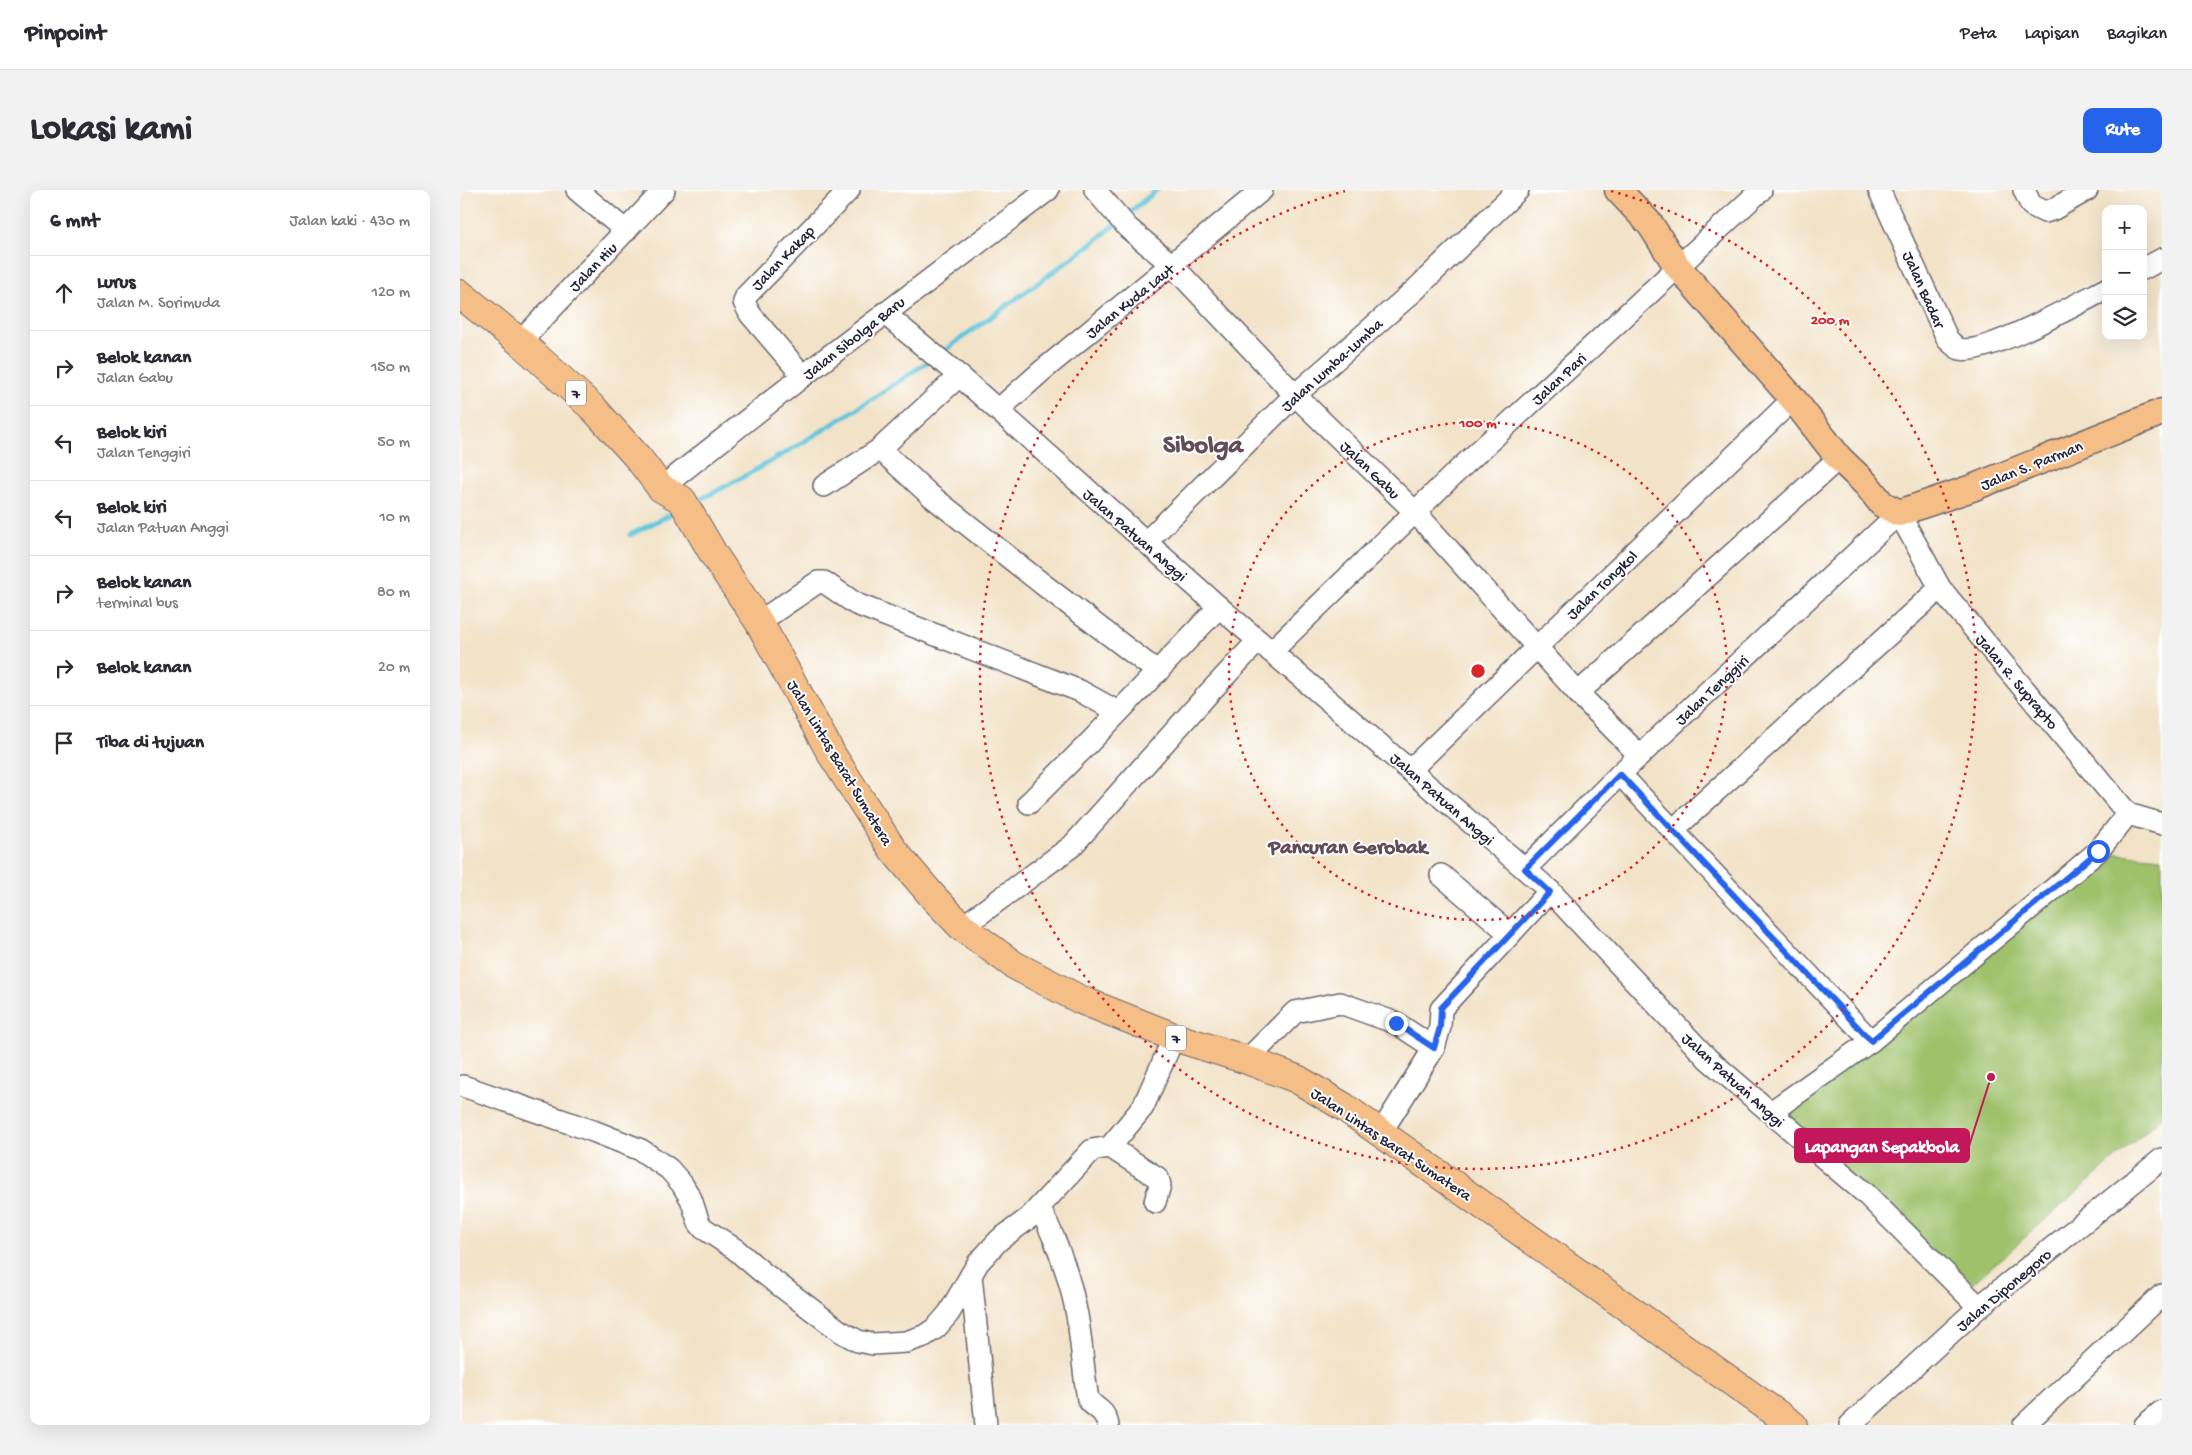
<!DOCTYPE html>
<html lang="id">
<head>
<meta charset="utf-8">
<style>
	:root { --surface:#fff; --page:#f2f2f3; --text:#2b2b33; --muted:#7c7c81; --line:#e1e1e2; --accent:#2563eb }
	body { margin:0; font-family:"Gochi Hand",sans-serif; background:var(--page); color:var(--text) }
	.controls { position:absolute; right:15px; top:15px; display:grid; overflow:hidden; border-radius:10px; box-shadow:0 5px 20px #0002 }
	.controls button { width:45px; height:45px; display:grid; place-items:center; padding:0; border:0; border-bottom:1px solid var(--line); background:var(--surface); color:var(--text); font:25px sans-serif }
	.stop { position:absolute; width:15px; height:15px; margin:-11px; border:4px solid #2563eb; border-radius:50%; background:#fff }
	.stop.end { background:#2563eb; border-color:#fff; box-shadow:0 1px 5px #0008 }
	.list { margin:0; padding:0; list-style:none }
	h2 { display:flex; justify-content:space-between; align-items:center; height:65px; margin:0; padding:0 20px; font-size:21px }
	h2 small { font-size:16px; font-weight:400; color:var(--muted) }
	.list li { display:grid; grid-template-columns:32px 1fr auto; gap:15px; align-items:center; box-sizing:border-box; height:75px; padding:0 20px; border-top:1px solid var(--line) }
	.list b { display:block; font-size:19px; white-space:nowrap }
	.list p { margin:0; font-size:16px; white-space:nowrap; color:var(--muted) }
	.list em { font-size:16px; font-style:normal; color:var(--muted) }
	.icon { flex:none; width:28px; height:28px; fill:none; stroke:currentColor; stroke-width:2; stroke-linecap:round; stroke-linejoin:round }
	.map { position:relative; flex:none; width:1702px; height:1235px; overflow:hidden; border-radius:10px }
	header { display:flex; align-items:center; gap:30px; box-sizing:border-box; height:70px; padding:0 25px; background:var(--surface); border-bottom:1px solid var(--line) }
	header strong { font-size:24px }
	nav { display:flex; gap:28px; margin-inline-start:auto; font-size:18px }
	.intro { display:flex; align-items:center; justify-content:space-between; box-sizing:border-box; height:120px; padding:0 30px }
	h1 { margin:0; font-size:35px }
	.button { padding:12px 22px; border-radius:10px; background:var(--accent); color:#fff; font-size:18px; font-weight:700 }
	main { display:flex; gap:30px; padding:0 30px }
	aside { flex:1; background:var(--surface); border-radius:10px; box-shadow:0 5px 20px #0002 }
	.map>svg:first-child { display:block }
</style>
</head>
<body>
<header>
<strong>Pinpoint</strong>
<nav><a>Peta</a><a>Lapisan</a><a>Bagikan</a></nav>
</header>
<div class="intro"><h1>Lokasi kami</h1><a class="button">Rute</a></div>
<main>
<aside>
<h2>6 mnt<small>Jalan kaki · 430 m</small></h2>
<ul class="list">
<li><svg class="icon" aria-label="ahead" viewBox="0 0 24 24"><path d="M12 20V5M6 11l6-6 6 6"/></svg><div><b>Lurus</b><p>Jalan M. Sorimuda</p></div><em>120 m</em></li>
<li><svg class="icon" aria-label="right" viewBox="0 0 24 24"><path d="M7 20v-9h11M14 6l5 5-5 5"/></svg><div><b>Belok kanan</b><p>Jalan Gabu</p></div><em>150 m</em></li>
<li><svg class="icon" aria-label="left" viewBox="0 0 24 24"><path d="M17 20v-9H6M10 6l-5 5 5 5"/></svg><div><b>Belok kiri</b><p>Jalan Tenggiri</p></div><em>50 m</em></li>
<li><svg class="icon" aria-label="left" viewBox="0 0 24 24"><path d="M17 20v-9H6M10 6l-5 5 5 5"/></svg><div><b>Belok kiri</b><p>Jalan Patuan Anggi</p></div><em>10 m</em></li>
<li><svg class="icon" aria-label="right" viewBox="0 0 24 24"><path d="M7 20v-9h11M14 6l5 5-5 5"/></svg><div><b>Belok kanan</b><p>terminal bus</p></div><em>80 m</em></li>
<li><svg class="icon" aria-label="right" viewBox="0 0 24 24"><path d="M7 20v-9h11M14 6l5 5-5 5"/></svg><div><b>Belok kanan</b></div><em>20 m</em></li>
<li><svg class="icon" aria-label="arrive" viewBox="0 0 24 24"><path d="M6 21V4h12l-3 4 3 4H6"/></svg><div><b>Tiba di tujuan</b></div></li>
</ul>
</aside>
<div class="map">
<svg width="1702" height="1235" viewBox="0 0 1702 1235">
	<rect width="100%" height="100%" fill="#fff"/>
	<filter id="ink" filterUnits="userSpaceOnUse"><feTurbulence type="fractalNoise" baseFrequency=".02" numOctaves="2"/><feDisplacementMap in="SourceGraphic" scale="10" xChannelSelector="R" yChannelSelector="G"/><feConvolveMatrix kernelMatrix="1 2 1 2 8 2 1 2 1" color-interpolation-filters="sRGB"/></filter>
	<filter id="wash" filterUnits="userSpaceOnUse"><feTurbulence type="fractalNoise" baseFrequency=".0096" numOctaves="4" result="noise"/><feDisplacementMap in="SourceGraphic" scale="20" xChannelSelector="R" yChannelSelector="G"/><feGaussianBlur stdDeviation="1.12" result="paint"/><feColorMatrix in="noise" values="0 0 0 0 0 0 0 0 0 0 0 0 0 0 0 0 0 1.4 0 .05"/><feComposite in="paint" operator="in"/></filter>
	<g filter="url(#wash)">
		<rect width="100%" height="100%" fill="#f2e2c7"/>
		<path fill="#9ec16b" stroke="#607253" d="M1635,662l67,6v259l-197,173 -194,-178z"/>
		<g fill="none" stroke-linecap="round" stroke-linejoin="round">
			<g stroke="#5ec5db" stroke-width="5">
				<path d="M665,26l32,-26"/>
				<path d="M481,163l145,-105 31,-25"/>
				<path d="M233,313c83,-41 162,-92 239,-144"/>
				<path d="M170,345l49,-25"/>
			</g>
		</g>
	</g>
	<g filter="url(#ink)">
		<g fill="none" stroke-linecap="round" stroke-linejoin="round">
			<defs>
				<g id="minor">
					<path d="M117,0l49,41"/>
					<path d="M635,0l33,38 44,37 123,130 120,117 163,181 62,63"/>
					<path d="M1419,0l69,150c3,2 8,8 12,9 24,7 121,-47 146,-60"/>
					<path d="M1564,0l7,15 14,7 9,-3 33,-19"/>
					<path d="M1683,79l19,-10"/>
					<path d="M424,123l79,66 256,228 306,262 25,22 158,168 157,134 114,114"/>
					<path d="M60,152l144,-152"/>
					<path d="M343,186l-53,-62 -6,-12 2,-6 103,-106"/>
					<path d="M538,220l45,-40 219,-180"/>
					<path d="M420,259l50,46 115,91 113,86"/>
					<path d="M364,296l56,-37 79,-73"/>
					<path d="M201,298l142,-112 245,-186"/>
					<path d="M687,351l148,-146 120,-105 103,-100"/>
					<path d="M299,432l59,-40h6l32,22 224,87 38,21"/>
					<path d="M811,462l180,-175 310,-287"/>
					<path d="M1118,503l261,-235"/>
					<path d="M950,580l383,-371"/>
					<path d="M1160,584l251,267"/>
					<path d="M569,613l61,-61 129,-135"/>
					<path d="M1213,640l267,-242"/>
					<path d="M1065,679l95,-95 279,-261 41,75 188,226 34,10"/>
					<path d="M981,685l69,59"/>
					<path d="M502,737l110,-81 135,-151 51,-54"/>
					<path d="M787,870l48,-48 45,-9 56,20 38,25"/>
					<path d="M3,896l130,45 48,19 28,19 13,15 9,15 8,24 4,5 32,21 27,23 78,59 18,10 15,3 33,-2 18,-6 12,-8 13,-15 29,-50 21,-23 30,-22 63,-68 18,-3 33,-40 31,-70"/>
					<path d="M1311,922l100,-71 192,-160 35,-30 30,-37"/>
					<path d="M920,944l54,-86 6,-21 1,-18 109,-118"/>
					<path d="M650,957l48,31 2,7 -5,17"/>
					<path d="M579,1017c18,34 31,70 38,108 5,28 6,56 11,84 8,12 15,7 20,26"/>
					<path d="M511,1085l15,150"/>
					<path d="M1390,1235l129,-118 183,-148"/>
					<path d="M1564,1235l138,-130"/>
					<path d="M1685,1235l17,-14"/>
				</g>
				<path id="major" d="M1158,0l32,34 27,42 116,133 46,59 27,26 16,20 17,9 73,-25 190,-76"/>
				<path id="highway" d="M0,104l60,48 74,67 45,50 22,29 21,12 32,55 45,67 73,133 61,95 41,48 28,29 52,38 67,35 93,37 73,23 50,19 47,28 449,318"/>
			</defs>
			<use href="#minor" stroke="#6b656c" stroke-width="24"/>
			<use href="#major" stroke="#6b656c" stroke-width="29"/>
			<use href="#highway" stroke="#6b656c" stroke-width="30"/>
			<use href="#minor" stroke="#fff" stroke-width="21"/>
			<use href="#major" stroke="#f6be87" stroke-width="26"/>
			<use href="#highway" stroke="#f6be87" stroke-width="28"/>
		</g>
	</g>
	<g fill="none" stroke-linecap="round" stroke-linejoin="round" filter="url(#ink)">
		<path stroke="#2563eb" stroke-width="6" d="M936,833l38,25 6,-21 1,-19 109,-116 -25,-23 95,-95 251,267 227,-190"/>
	</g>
	<g fill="none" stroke="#d62828" stroke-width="2.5" stroke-dasharray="2.5 5">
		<circle cx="1018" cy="481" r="249"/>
		<path d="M1151 1A498 498 0 1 1 885 1"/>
	</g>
	<g text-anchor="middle" stroke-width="4" stroke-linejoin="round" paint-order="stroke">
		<g fill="#fff" stroke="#646476" stroke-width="1">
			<rect x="106" y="190.5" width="20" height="25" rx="4"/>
			<rect x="706" y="835.5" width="20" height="25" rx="4"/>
		</g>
		<g font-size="15" font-weight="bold" fill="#22223b">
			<text x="116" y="208">7</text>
			<text x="716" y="853">7</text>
		</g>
		<g font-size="16" fill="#22223b" stroke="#fff">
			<text transform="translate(322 67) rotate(-46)" y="6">Jalan Kakap</text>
			<text transform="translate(132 76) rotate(-46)" y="6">Jalan Hiu</text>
			<text transform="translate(1465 99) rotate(66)" y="6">Jalan Badar</text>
			<text transform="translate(669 110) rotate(-39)" y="6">Jalan Kuda Laut</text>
			<text transform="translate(393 147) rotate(-38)" y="6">Jalan Sibolga Baru</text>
			<text transform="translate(871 174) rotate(-42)" y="6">Jalan Lumba-Lumba</text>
			<text transform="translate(1098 188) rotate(-43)" y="6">Jalan Pari</text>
			<text transform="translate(1571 274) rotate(-22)" y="6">Jalan S. Parman</text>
			<text transform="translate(911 279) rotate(44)" y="6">Jalan Gabu</text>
			<text transform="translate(676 344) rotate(41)" y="6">Jalan Patuan Anggi</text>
			<text transform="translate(1141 394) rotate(-44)" y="6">Jalan Tongkol</text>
			<text transform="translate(1558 491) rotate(50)" y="6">Jalan R. Suprapto</text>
			<text transform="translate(1251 499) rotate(-43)" y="6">Jalan Tenggiri</text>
			<text transform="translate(381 572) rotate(59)" y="6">Jalan Lintas Barat Sumatera</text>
			<text transform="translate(983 608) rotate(41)" y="6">Jalan Patuan Anggi</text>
			<text transform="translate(1274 889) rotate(42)" y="6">Jalan Patuan Anggi</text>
			<text transform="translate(932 953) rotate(34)" y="6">Jalan Lintas Barat Sumatera</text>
			<text transform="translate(1543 1099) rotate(-40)" y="6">Jalan Diponegoro</text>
		</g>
		<g font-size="21" font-weight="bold" fill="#624c58" stroke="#fff">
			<text x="888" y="663">Pancuran Gerobak</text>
		</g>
		<g font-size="26" font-weight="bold" fill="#624c58" stroke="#fff">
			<text x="743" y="262">Sibolga</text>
		</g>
	</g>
	<circle cx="1018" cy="481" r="8" fill="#d62828" stroke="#fff" stroke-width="2.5"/>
	<g font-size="15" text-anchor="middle" font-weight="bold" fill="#d62828" stroke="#fff" stroke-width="4" stroke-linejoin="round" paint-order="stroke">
		<text x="1370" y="134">200 m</text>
		<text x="1018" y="237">100 m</text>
	</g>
	<path fill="none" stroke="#c2185b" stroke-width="2" d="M1531 887L1509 956"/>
	<circle fill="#c2185b" stroke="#fff" stroke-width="2" cx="1531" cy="887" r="5"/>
	<rect fill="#c2185b" stroke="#c2185b" stroke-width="2" x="1335" y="939" width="174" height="33" rx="5"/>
	<g font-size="18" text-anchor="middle" font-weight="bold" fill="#fff">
		<text x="1422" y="962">Lapangan Sepakbola</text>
	</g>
</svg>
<div class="controls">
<button>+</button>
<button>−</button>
<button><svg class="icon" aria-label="layers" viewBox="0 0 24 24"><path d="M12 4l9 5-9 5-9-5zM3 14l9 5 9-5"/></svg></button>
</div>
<div class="stop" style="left:1638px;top:661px"></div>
<div class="stop end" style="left:936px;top:833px"></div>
</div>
</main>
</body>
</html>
